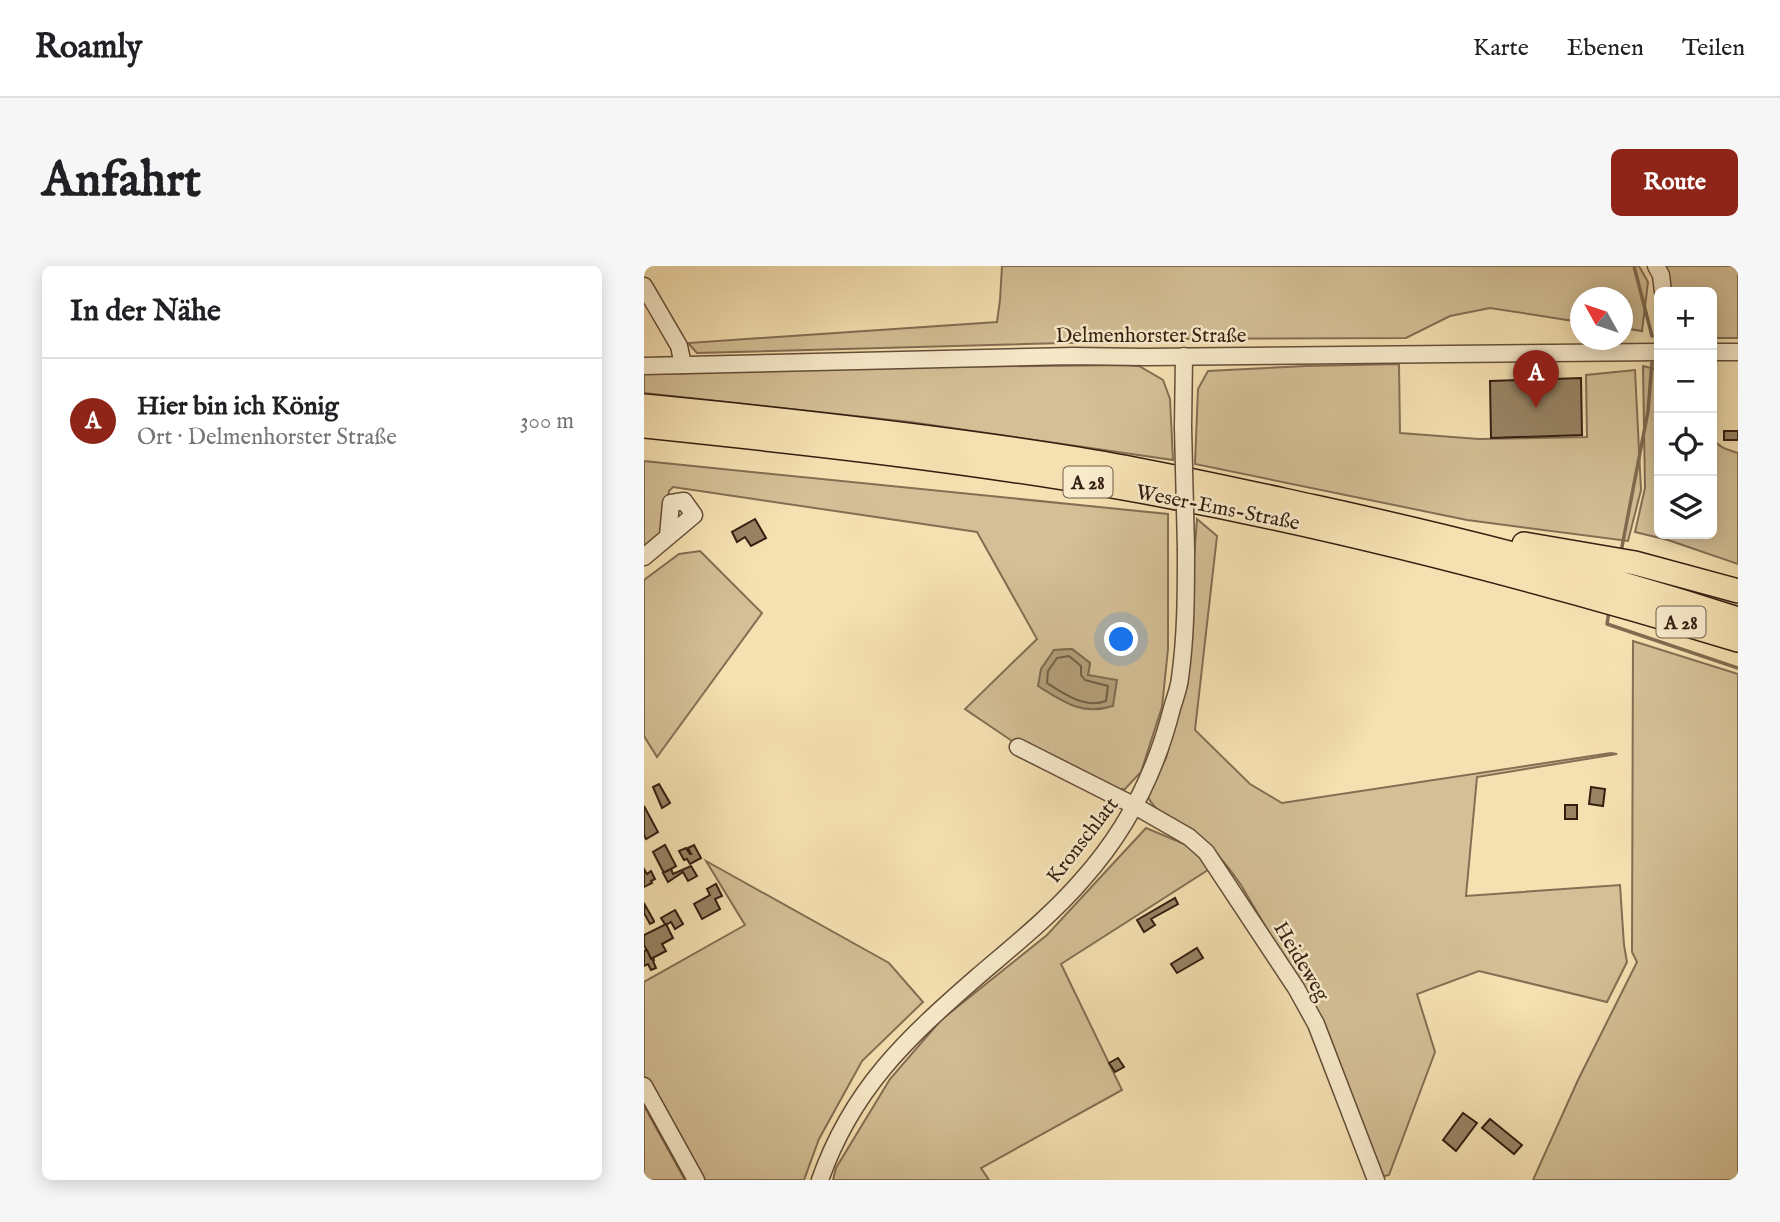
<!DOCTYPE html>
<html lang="de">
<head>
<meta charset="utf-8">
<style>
	:root { --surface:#fff; --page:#f6f6f6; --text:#202124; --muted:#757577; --line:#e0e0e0; --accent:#8f2418 }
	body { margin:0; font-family:"IM FELL English",serif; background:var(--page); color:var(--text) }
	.controls { position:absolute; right:21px; top:21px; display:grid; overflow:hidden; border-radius:10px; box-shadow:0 4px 18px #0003 }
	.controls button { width:63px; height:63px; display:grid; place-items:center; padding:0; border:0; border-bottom:2px solid var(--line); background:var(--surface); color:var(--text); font:35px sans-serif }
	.compass { position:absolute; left:926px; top:21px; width:63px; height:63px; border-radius:50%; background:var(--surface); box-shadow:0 4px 18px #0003; rotate:310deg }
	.you { position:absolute; left:478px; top:374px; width:24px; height:24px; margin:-18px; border:5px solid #fff; border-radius:50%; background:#1a73e8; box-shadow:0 0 0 10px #1a73e833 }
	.badge { display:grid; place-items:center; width:46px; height:46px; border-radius:50%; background:var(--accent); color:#fff; font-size:23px; font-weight:700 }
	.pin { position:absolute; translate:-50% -58px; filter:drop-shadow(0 2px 4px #0008) }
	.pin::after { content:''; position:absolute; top:37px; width:24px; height:21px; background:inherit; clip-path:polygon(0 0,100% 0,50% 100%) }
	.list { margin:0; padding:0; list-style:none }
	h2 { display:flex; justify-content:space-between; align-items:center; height:91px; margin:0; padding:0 28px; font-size:30px }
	h2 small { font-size:23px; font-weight:400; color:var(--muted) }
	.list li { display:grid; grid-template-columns:46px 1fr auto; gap:21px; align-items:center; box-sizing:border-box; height:126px; padding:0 28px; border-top:2px solid var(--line) }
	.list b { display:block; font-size:26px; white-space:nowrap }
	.list p { margin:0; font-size:23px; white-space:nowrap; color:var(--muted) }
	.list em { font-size:23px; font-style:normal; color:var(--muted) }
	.icon { flex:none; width:38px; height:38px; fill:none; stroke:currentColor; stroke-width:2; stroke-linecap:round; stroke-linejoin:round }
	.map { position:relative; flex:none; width:1094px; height:914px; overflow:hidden; border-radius:10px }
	header { display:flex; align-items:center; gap:42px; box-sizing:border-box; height:98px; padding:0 35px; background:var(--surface); border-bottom:2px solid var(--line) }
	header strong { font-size:33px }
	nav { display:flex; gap:38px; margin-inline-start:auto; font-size:24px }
	.intro { display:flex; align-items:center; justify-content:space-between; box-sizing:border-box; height:168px; padding:0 42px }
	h1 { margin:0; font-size:49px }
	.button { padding:18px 32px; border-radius:10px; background:var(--accent); color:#fff; font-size:24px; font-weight:700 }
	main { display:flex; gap:42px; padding:0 42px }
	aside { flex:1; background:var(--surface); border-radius:10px; box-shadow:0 4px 18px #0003 }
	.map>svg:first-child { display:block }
</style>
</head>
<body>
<header>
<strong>Roamly</strong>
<nav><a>Karte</a><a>Ebenen</a><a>Teilen</a></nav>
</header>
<div class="intro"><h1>Anfahrt</h1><a class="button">Route</a></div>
<main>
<aside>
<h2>In der Nähe<small></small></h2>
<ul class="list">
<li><span class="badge">A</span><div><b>Hier bin ich König</b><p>Ort · Delmenhorster Straße</p></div><em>300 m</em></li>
</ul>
</aside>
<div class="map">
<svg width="1094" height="914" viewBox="0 0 1094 914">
	<rect width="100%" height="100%" fill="#f5e0b1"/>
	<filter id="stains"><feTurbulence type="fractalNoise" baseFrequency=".00286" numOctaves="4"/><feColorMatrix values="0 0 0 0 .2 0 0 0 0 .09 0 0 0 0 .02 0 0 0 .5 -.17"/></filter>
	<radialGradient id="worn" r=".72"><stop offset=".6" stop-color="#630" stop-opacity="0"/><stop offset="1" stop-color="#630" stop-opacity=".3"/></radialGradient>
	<g fill="#d4bf96" stroke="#846e53" stroke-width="2" fill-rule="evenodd">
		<path d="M358,0h637l9,16 -6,49 -19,-3 -1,-30h-42v24l-90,-14 -40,8 -44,22 -280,1 -23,3 -406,11 -9,-10 309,-21 3,-22z"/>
		<path d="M1022,0h72v72h-26v-46h-44z"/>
		<path d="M755,98l1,69 79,6 108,-2 -1,-62 49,-5 6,120 -13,51 -161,-21 -272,-56 3,-75 10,-18 98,-5z"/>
		<path d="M480,99l15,1 24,14 7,19 3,61 -263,-38 -266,-29v-23z"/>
		<path d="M999,100l16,4v164h53v-97c5,10 16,13 26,16v111l-70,-24 -33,-8 10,-44z"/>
		<path d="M0,195l524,53v135l-6,58 -21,65 -16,17 -12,1 -101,-49 -47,-32 72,-70 -60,-107 -304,-45 -4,4 -7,41 -18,16zM428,383l18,14 -2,12 -33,-25z"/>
		<path d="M553,253l20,17 -22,194 55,54 32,19 329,-50 6,1 -140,23 -11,119 154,-11 4,60 3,17 -20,40 -128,-31 -62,23 18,58 -46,123 -9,2 -58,-155 -81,-137c-9,-13 -18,-25 -29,-36 -20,-19 -51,-28 -65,-53l19,-38 18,-67z"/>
		<path d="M56,285l62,62 -105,144 -13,-21v-156l35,-26z"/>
		<path d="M989,375l105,33v506h-205l45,-100 59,-118 -5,-10z"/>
		<path d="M502,562l48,20 17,20 -150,96 61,126 -141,78 8,12h-156l3,-12 54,-89 51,-59 106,-85z"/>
		<path d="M62,595l183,102 34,39 -61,59 -43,78 -15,41h-103l-57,-103v-95l101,-57z"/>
		<path d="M0,840l41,74h-41z"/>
	</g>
	<path fill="#b39e7a" stroke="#806b50" stroke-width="2" d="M428,383l18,14 -2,12 29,5 -4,26c-31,10 -49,-4 -75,-20l3,-17 13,-19z"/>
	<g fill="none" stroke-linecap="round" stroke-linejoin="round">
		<path stroke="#735e45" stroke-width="2" d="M425,390l12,10v9l4,5 23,6 -2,15c-21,8 -42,-7 -59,-18l1,-12 9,-13z"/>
		<g stroke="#806b50" stroke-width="3.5">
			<path d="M990,0l18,70"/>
			<path d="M977,286l27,-141 4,-48"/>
			<path d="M965,345l-2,13 131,44"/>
		</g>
	</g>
	<g fill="#988364" stroke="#331e10" stroke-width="2">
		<path d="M937,112l1,57 -91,3 -1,-57z"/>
		<rect x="1080" y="165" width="14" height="9"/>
		<path d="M111,253l11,19 -15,8 -6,-9 -8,5 -5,-10z"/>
		<path d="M15,518l11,19 -8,5 -9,-21z"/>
		<path d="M947,521l14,2 -2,17 -14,-2z"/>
		<rect x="921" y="539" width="12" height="14"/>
		<path d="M0,540l14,26 -12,7 -2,-4z"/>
		<path d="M21,579l11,21 -12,7 -11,-21z"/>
		<path d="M50,579l7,13 -11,6 -3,-5 -3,1 -5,-9 7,-3 4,6h1l-3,-6z"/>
		<path d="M47,600l6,10 -9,5 -5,-9 -15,10 -5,-9 8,-4 2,5z"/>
		<path d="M0,603l3,5 4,-3 4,8 -4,2 1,2 -8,4z"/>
		<path d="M72,618l6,12 -7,3 5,10 -18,10 -8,-15 16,-9 -3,-6z"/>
		<path d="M531,632l3,6 -27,15 4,6 -11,7 -7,-12z"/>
		<path d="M1,639l9,16v1l-4,2 -6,-11z"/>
		<path d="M31,644l8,14 -8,5 -4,-7 -5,3 -1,-1 -4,-6z"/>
		<path d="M22,658l7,14 -11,6 4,7 -15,8 -7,-14v-10z"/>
		<path d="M553,682l6,10 -26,15 -6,-9z"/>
		<path d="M3,684l4,9 2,-1 1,2 -1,1 3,7 -5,2 -3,-6 -4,2v-15z"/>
		<path d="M474,792l6,9 -9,5 -6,-9z"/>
		<path d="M819,847l14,10 -21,28 -13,-11z"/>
		<path d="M846,853l32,26 -8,9 -32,-26z"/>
	</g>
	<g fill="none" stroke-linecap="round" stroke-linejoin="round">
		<defs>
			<g id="minor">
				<path d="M1012,0l5,9 2,17"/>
				<path d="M0,20l35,60 4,19"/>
				<path d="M1068,86h26"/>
				<path d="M0,100l429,-10 72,1 514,-5"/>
				<path d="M539,161l1,-71"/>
				<path d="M0,291l50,-42 -10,-14 -13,2 -3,33"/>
				<path d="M374,481l117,59 54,31 17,15 90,136 20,36 60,156"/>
				<path d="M0,820l52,94"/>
				<path d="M176,914c32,-91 86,-141 157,-203 36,-31 74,-61 105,-97 44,-49 74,-108 90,-172 3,-10 7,-20 8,-30 6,-43 6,-85 6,-128"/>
			</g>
			<g id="highway">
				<path d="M0,140c145,14 290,30 434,53 80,13 159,31 237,48 142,31 284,67 423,112"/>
				<path d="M0,160c155,16 309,33 462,59 214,37 424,92 632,155"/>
				<path d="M880,278l111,19 103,28"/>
			</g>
		</defs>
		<use href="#minor" stroke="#644e38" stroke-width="19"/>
		<use href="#highway" stroke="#331e10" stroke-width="26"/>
		<use href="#minor" stroke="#f8ebcc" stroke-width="16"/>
		<use href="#highway" stroke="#f5e0b1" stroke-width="23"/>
		<defs>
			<path id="minor-bridge" d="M539,161l3,123"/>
		</defs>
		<use href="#minor-bridge" stroke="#644e38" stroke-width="19" stroke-linecap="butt"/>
		<use href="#minor-bridge" stroke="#f8ebcc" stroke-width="16"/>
	</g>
	<g text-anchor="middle" stroke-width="5" stroke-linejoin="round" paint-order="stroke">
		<g fill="#f8ebcc" stroke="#6e5c48" stroke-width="2">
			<rect x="419.5" y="200.5" width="49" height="31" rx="5"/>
			<rect x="1012.5" y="340.5" width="49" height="31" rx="5"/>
		</g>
		<g font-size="19" font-weight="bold" fill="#331e10">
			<text x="444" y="223">A 28</text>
			<text x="1037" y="363">A 28</text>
		</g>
		<g font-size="21" fill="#331e10" stroke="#f8ebcc">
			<text x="507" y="76">Delmenhorster Straße</text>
			<text transform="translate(574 241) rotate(11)" y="7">Weser-Ems-Straße</text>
			<text transform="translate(438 574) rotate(-52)" y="7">Kronschlatt</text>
			<text transform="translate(658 695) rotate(59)" y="7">Heideweg</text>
		</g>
	</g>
	<rect width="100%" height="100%" filter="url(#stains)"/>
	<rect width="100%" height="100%" fill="url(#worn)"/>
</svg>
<div class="controls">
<button>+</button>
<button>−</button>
<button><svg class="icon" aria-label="locate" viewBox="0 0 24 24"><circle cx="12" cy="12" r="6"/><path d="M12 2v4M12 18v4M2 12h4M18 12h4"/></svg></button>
<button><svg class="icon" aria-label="layers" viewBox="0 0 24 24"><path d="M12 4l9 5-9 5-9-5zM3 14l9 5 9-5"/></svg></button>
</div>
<svg class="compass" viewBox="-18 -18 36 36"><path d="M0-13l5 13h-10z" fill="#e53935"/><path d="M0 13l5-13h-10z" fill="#757577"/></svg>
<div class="you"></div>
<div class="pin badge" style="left:892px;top:142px">A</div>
</div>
</main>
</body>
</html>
